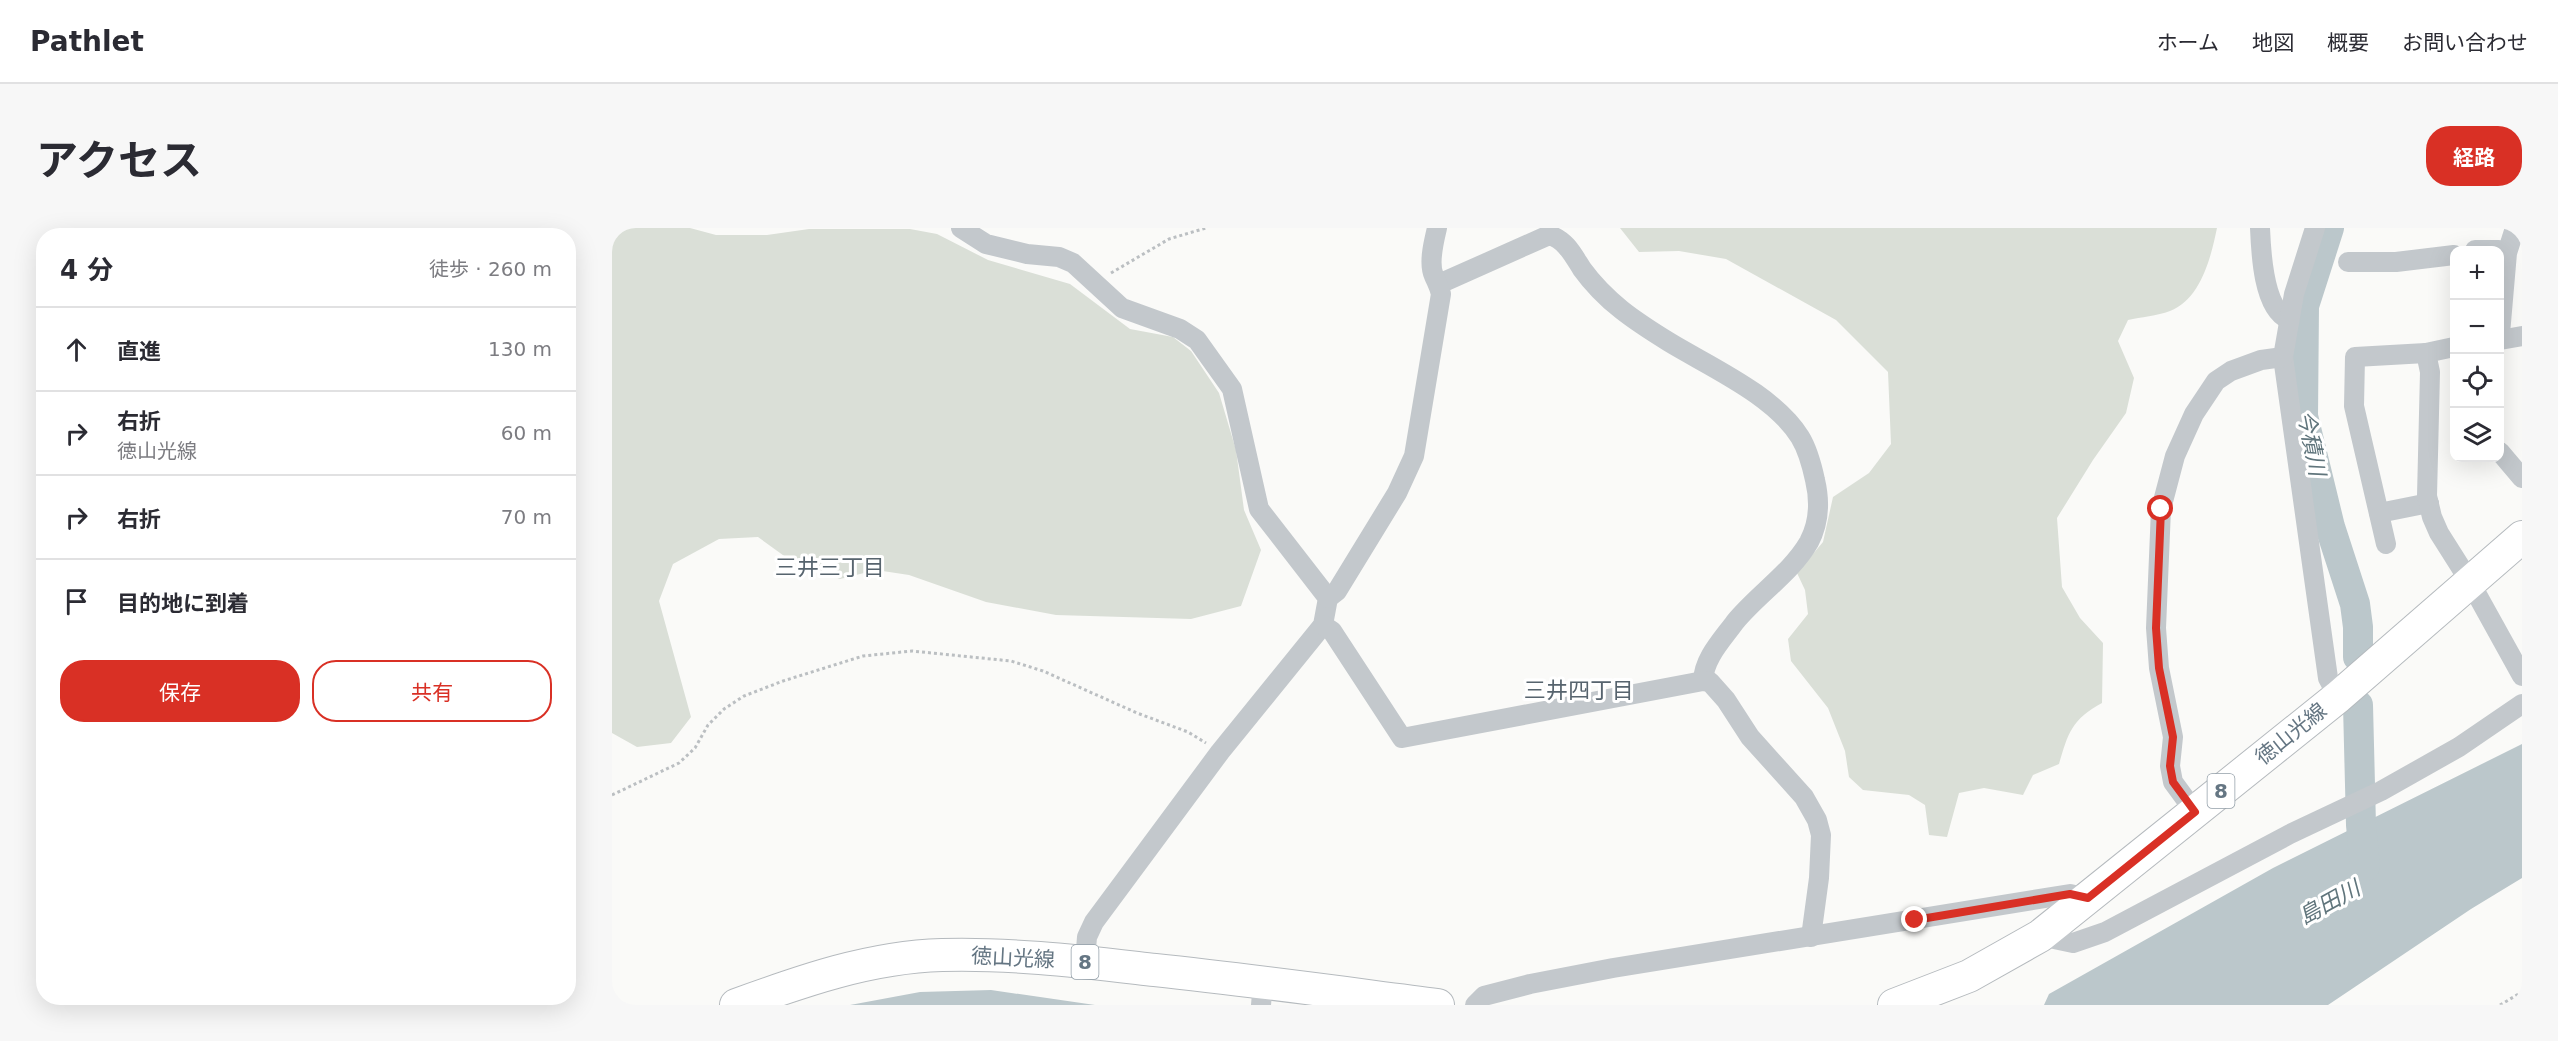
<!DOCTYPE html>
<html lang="ja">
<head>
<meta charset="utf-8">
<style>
	:root { --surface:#fff; --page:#f7f7f7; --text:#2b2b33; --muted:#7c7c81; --line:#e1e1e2; --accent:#d93025 }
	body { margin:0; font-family:"DejaVu Sans","Noto Sans JP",sans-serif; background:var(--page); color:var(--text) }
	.controls { position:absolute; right:18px; top:18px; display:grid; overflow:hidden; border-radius:12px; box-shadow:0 6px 24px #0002 }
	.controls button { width:54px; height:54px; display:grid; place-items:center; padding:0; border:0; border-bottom:2px solid var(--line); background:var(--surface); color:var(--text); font:30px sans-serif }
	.stop { position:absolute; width:18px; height:18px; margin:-14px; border:4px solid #d93025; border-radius:50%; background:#fff }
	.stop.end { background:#d93025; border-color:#fff; box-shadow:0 2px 6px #0008 }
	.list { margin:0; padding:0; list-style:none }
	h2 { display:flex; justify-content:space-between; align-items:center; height:78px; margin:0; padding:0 24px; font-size:26px }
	h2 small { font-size:20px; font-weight:400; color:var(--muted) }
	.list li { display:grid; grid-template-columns:39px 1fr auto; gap:18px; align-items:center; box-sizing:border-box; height:84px; padding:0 24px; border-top:2px solid var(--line) }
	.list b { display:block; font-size:22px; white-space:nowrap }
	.list p { margin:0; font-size:20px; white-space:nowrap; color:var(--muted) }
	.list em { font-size:20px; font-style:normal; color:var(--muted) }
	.actions { display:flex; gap:12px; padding:18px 24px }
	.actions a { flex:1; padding:14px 0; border:2px solid var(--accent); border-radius:24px; text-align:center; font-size:21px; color:var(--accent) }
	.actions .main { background:var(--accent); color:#fff }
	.icon { flex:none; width:33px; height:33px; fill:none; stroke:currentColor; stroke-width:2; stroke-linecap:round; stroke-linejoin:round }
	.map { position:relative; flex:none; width:1910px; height:777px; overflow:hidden; border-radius:24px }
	header { display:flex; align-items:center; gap:36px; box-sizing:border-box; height:84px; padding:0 30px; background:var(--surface); border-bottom:2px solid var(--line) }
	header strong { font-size:28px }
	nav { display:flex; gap:33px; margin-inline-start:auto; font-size:21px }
	.intro { display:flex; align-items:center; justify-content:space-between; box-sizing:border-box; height:144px; padding:0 36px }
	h1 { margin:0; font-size:42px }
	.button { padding:15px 27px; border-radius:24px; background:var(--accent); color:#fff; font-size:21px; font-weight:700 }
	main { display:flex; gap:36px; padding:0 36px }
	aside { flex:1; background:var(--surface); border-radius:24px; box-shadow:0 6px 24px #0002 }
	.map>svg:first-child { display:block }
</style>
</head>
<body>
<header>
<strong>Pathlet</strong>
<nav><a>ホーム</a><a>地図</a><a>概要</a><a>お問い合わせ</a></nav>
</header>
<div class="intro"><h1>アクセス</h1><a class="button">経路</a></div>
<main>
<aside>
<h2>4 分<small>徒歩 · 260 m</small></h2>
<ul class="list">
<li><svg class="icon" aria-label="ahead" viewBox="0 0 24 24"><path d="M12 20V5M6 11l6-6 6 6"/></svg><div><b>直進</b></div><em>130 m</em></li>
<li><svg class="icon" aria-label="right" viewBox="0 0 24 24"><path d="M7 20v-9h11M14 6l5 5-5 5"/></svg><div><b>右折</b><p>徳山光線</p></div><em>60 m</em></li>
<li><svg class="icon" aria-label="right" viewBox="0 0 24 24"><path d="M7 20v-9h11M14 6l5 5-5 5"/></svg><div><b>右折</b></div><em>70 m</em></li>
<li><svg class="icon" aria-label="arrive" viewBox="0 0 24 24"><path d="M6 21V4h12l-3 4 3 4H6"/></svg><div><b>目的地に到着</b></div></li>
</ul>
<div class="actions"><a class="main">保存</a><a>共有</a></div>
</aside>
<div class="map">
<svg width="1910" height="777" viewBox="0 0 1910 777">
	<rect width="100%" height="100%" fill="#fafaf8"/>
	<g fill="#dadfd7">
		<path d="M0,0h78l26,7h51l42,-6h101l27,5 51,26 82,24 60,45 43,8 18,14 28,42 17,57 8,60 17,40 -20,56 -50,13 -135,-4 -70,-13 -77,-27 -33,-5 -36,9 -53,-21 -29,-21 -39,2 -46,25 -14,37 32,116 -20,26 -34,4 -25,-14z"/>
		<path d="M1008,0h597c-6,29 -16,71 -47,83 -13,5 -29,6 -42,9l-10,21 16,37 -8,35 -33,47 -36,58 5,69 18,31 23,25 -1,60c-30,16 -34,30 -43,61l-26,11 -10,20 -39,-7 -25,5 -12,44 -18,-2 -4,-30 -16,-10 -46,-5 -14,-13 -4,-26 -17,-43 -37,-47 -3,-22 20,-25 -3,-24 -8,-17 26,-31 10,-45 36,-24 22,-29 -3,-72 -52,-52 -110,-61 -47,-8 -40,1z"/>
	</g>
	<g fill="#bbc7cb">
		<path d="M1910,516v134l-51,31 -143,96h-284l5,-11 224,-126z"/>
		<path d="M379,762l104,15h-245l70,-13z"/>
	</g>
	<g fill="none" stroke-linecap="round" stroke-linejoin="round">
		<g stroke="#bbc7cb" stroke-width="30">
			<path d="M1717,0l-25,78 -1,110 27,111 25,77 3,23v30"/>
			<path d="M1746,477l3,120 4,41"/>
		</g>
		<defs>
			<g id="primary">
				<path d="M124,777c66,-24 134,-48 206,-50 71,-2 142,7 213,15 94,10 189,23 283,35"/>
				<path d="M1282,777l75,-29 71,-40 298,-239 184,-160"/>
			</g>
		</defs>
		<use href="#primary" stroke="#b5babe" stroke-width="34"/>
		<g stroke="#bbbfc2" stroke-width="3" stroke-dasharray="3 3" stroke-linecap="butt">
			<path d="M499,45l58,-34 37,-11"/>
			<path d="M0,567l67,-32 16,-15 13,-23 16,-16 20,-13 39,-15 80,-25 49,-5 99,10 32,10 94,42 51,19 18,11"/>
			<path d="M1888,777l22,-13"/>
		</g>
		<g stroke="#c3c8cc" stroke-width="20">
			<path d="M349,0l25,16 41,10 32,3 14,6 49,45 58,21 17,11 35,49 27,120 69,89 -5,27 -103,127 -126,170 -7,15 -2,25"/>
			<path d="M1648,0c1,24 3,80 28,91"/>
			<path d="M1703,0l-21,66 -11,63 45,321 10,19"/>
			<path d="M1863,22h24"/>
			<path d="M1736,34h48l58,-7"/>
			<path d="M827,56l110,-49c17,5 24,20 33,34 24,33 53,52 87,73 41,25 105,53 131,95 8,13 12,29 15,43 5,21 4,43 -6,62 -18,31 -51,52 -74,80 -13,18 -31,36 -32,59"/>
			<path d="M1888,106l7,-81 8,-25"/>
			<path d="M1888,112l22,-4"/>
			<path d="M1814,125l28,-6"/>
			<path d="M1888,224l22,26"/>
			<path d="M1767,285l50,-10"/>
			<path d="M1774,316l-32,-138 1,-49 71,-4 4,19 -3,124 5,21 7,16 31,49 52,94"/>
			<path d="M716,370l9,-7 60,-98 17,-37 27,-162c-2,-8 -4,-11 -7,-18 -6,-13 0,-35 3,-48"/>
			<path d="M711,397l9,6 70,107 301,-57 7,1 16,18 24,37 54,60 13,23 4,15 -2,43 -8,59"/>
			<path d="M1583,584l-22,-30 -3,-16 3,-29 -14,-69 -3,-40 5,-119 14,-53 19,-42 22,-33 15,-10 30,-11 22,-3"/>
			<path d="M1428,708l33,7 32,-11 185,-98 91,-43 78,-44 63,-43"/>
			<path d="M649,777l2,-23"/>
			<path d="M863,777l9,-9 46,-12 83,-16 457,-74 18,4"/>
		</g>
		<use href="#primary" stroke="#fff" stroke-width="32"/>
	</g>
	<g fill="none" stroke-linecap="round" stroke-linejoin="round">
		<path stroke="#d93025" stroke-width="8" d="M1303,692l155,-26 18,4 107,-86 -22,-30 -3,-16 3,-29 -14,-69 -3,-40 5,-119"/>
	</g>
	<g text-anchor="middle" stroke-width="6" stroke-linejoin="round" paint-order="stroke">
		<g fill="#fff" stroke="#939fa8" stroke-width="1.5">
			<rect x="1595.5" y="546" width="27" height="34" rx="4.5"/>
			<rect x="459.5" y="717" width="27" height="34" rx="4.5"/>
		</g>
		<g font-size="20" font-weight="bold" fill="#657683">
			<text x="1609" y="570">8</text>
			<text x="473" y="741">8</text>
		</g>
		<g font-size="21" fill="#657683" stroke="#fff">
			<text transform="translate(1679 506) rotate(-39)" y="7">徳山光線</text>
			<text transform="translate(401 730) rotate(3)" y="7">徳山光線</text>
		</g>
		<g font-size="22" font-style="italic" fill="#60757c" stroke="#fff">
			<text transform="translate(1700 215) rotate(79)" y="8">今積川</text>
			<text transform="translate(1717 674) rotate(-29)" y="8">島田川</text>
		</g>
		<g font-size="22" fill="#57646e" stroke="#fff">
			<text x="218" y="347">三井三丁目</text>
			<text x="967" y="470">三井四丁目</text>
		</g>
	</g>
</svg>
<div class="controls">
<button>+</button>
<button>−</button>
<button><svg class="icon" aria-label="locate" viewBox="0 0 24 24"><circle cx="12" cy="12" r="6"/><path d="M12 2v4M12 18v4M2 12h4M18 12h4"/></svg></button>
<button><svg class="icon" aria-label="layers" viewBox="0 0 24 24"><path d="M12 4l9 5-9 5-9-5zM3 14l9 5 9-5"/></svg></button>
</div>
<div class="stop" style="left:1549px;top:281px"></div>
<div class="stop end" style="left:1303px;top:692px"></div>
</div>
</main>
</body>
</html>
